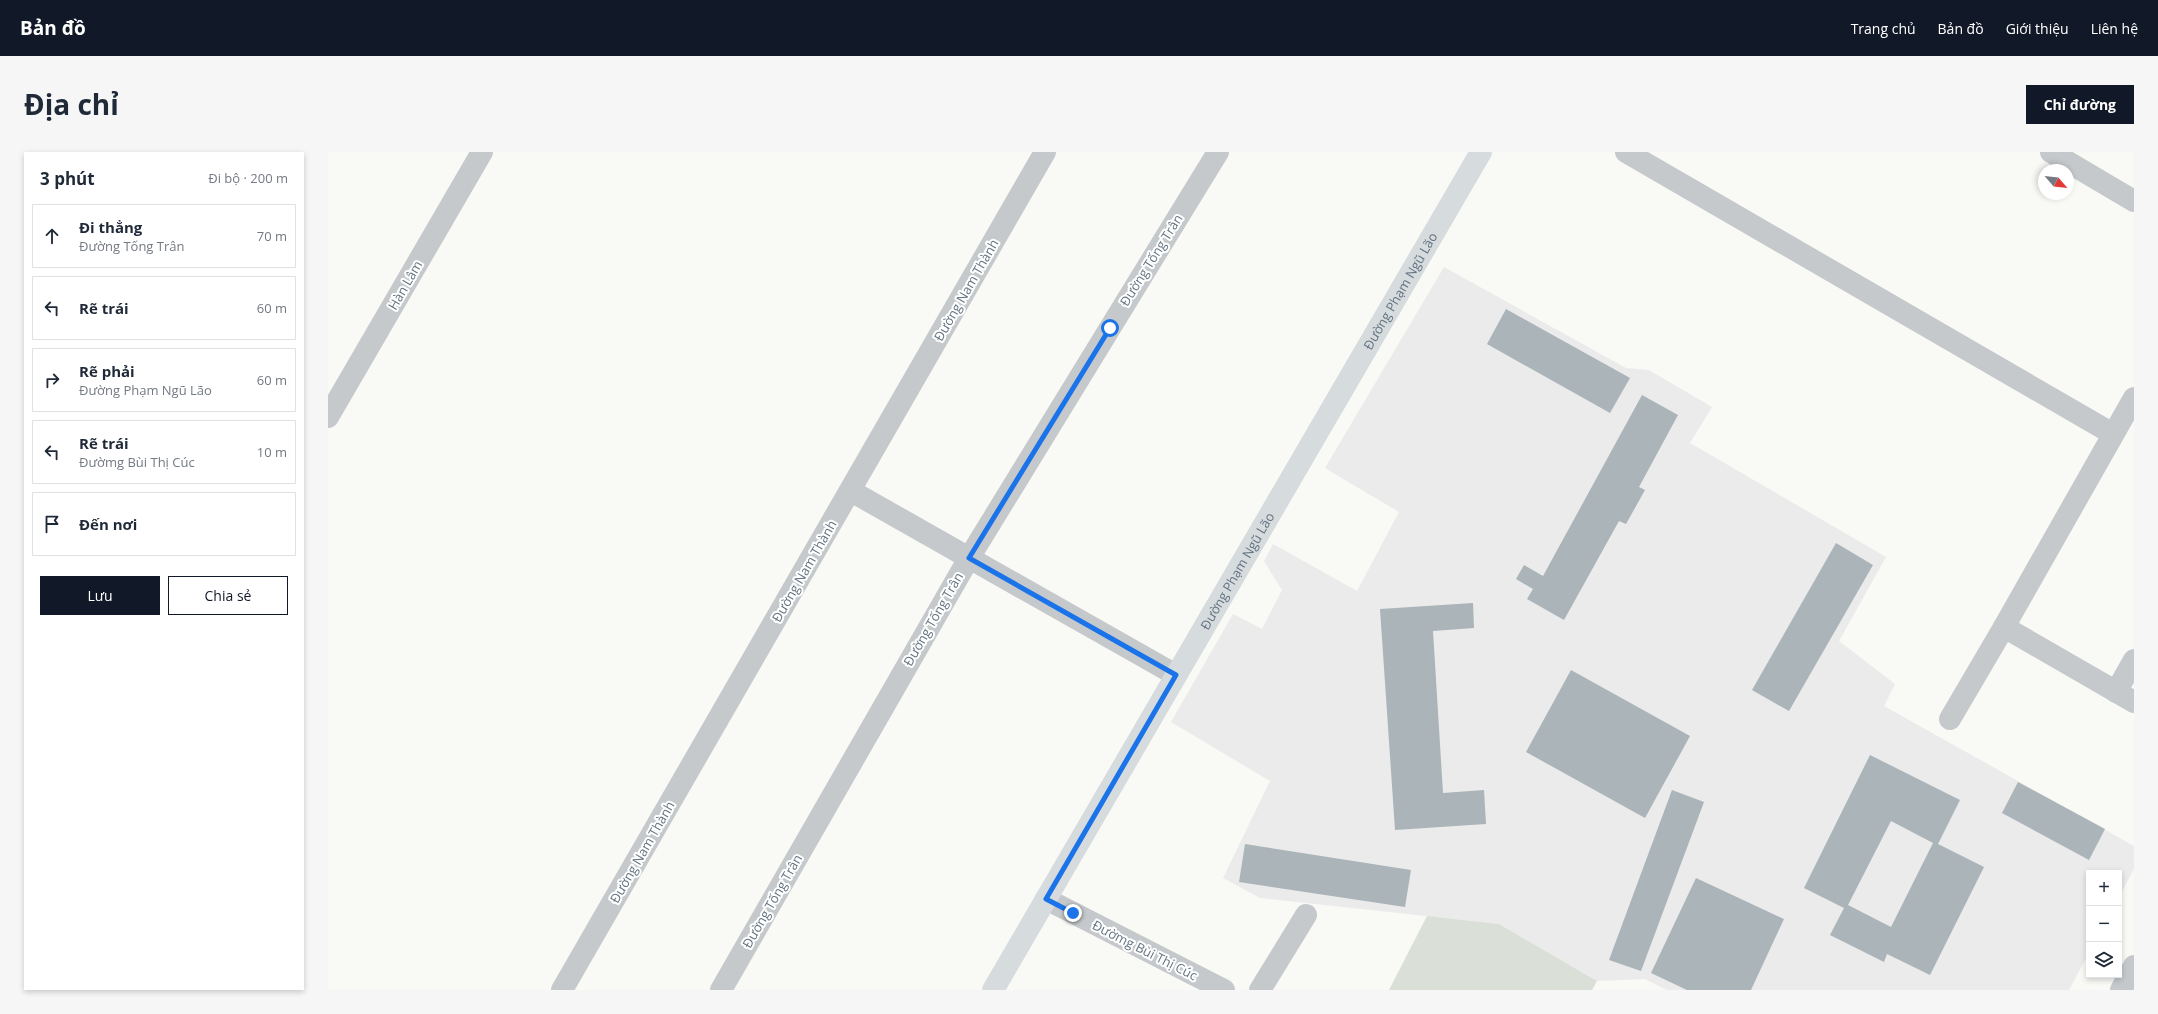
<!DOCTYPE html>
<html lang="vi">
<head>
<meta charset="utf-8">
<style>
	:root { --surface:#fff; --page:#f6f6f7; --text:#1f2937; --muted:#747a83; --line:#e0e1e3; --accent:#111827 }
	body { margin:0; font-family:"Open Sans",sans-serif; background:var(--page); color:var(--text) }
	.controls { position:absolute; right:12px; bottom:12px; display:grid; overflow:hidden; border-radius:0px; box-shadow:0 2px 6px #0003 }
	.controls button { width:36px; height:36px; display:grid; place-items:center; padding:0; border:0; border-bottom:1px solid var(--line); background:var(--surface); color:var(--text); font:20px sans-serif }
	.compass { position:absolute; left:1710px; top:12px; width:36px; height:36px; border-radius:50%; background:var(--surface); box-shadow:0 2px 6px #0003; rotate:118deg }
	.stop { position:absolute; width:12px; height:12px; margin:-9px; border:3px solid #1a73e8; border-radius:50%; background:#fff }
	.stop.end { background:#1a73e8; border-color:#fff; box-shadow:0 1px 4px #0008 }
	.list { margin:0; padding:0; list-style:none }
	h2 { display:flex; justify-content:space-between; align-items:center; height:52px; margin:0; padding:0 16px; font-size:17px }
	h2 small { font-size:13px; font-weight:400; color:var(--muted) }
	.list li { display:grid; grid-template-columns:26px 1fr auto; gap:12px; align-items:center; box-sizing:border-box; height:64px; margin:0 8px 8px; padding:0 8px; border:1px solid var(--line); border-radius:0px }
	.list b { display:block; font-size:15px; white-space:nowrap }
	.list p { margin:0; font-size:13px; white-space:nowrap; color:var(--muted) }
	.list em { font-size:13px; font-style:normal; color:var(--muted) }
	.actions { display:flex; gap:8px; padding:12px 16px }
	.actions a { flex:1; padding:9px 0; border:1px solid var(--accent); border-radius:0px; text-align:center; font-size:14px; color:var(--accent) }
	.actions .main { background:var(--accent); color:#fff }
	.icon { flex:none; width:22px; height:22px; fill:none; stroke:currentColor; stroke-width:2; stroke-linecap:round; stroke-linejoin:round }
	.map { position:relative; flex:none; width:1806px; height:838px; overflow:hidden; border-radius:0px }
	header { display:flex; align-items:center; gap:24px; box-sizing:border-box; height:56px; padding:0 20px; background:var(--accent); color:#fff }
	header strong { font-size:19px }
	nav { display:flex; gap:22px; margin-inline-start:auto; font-size:14px }
	.intro { display:flex; align-items:center; justify-content:space-between; box-sizing:border-box; height:96px; padding:0 24px }
	h1 { margin:0; font-size:28px }
	.button { padding:10px 18px; border-radius:0px; background:var(--accent); color:#fff; font-size:14px; font-weight:700 }
	main { display:flex; gap:24px; padding:0 24px }
	aside { flex:1; background:var(--surface); border-radius:0px; box-shadow:0 2px 6px #0003 }
	.map>svg:first-child { display:block }
</style>
</head>
<body>
<header>
<strong>Bản đồ</strong>
<nav><a>Trang chủ</a><a>Bản đồ</a><a>Giới thiệu</a><a>Liên hệ</a></nav>
</header>
<div class="intro"><h1>Địa chỉ</h1><a class="button">Chỉ đường</a></div>
<main>
<aside>
<h2>3 phút<small>Đi bộ · 200 m</small></h2>
<ul class="list">
<li><svg class="icon" aria-label="ahead" viewBox="0 0 24 24"><path d="M12 20V5M6 11l6-6 6 6"/></svg><div><b>Đi thẳng</b><p>Đường Tống Trân</p></div><em>70 m</em></li>
<li><svg class="icon" aria-label="left" viewBox="0 0 24 24"><path d="M17 20v-9H6M10 6l-5 5 5 5"/></svg><div><b>Rẽ trái</b></div><em>60 m</em></li>
<li><svg class="icon" aria-label="right" viewBox="0 0 24 24"><path d="M7 20v-9h11M14 6l5 5-5 5"/></svg><div><b>Rẽ phải</b><p>Đường Phạm Ngũ Lão</p></div><em>60 m</em></li>
<li><svg class="icon" aria-label="left" viewBox="0 0 24 24"><path d="M17 20v-9H6M10 6l-5 5 5 5"/></svg><div><b>Rẽ trái</b><p>Đườmg Bùi Thị Cúc</p></div><em>10 m</em></li>
<li><svg class="icon" aria-label="arrive" viewBox="0 0 24 24"><path d="M6 21V4h12l-3 4 3 4H6"/></svg><div><b>Đến nơi</b></div></li>
</ul>
<div class="actions"><a class="main">Lưu</a><a>Chia sẻ</a></div>
</aside>
<div class="map">
<svg width="1806" height="838" viewBox="0 0 1806 838">
	<rect width="100%" height="100%" fill="#f9f9f6"/>
	<path fill="#eaebea" d="M1116,115l182,101 23,2 63,37 -22,36 196,114 -47,84 56,43 -11,22 250,140v23l-15,28v-24h-30v80l-20,37h-402l-22,-11 -48,2 -98,-57 -239,-26 -37,-20 47,-97 -99,-59 62,-108 29,15 20,-39 -18,-29 9,-17 84,47 42,-79 -74,-44z"/>
	<path fill="#dae0d7" d="M1099,764l72,8 98,57 -5,9h-203z"/>
	<g fill="#abb4b9" fill-rule="evenodd">
		<path d="M1178,157l124,69 -20,35 -123,-69z"/>
		<path d="M1314,243l36,20 -39,72 6,3 -19,34 -7,-3 -55,99 -37,-21 6,-10 -17,-10 8,-14 19,11z"/>
		<path d="M1508,391l37,22 -84,146 -37,-21z"/>
		<path d="M1145,451l1,25 -41,3 10,162 41,-3 2,34 -91,6 -15,-221z"/>
		<path d="M1243,518l119,66 -45,82 -119,-66z"/>
		<path d="M1542,603l90,45 -22,44 46,23 -54,108 -43,-21 -3,8 -54,-27 14,-27 -40,-20zM1563,669l42,22 -42,84 -43,-22z"/>
		<path d="M1690,630l87,47 -16,31 -87,-47z"/>
		<path d="M1344,638l32,12 -63,169 -32,-11z"/>
		<path d="M917,692l166,26 -6,37 -166,-25z"/>
		<path d="M1368,726l88,41 -33,71h-64l-36,-17z"/>
	</g>
	<g fill="none" stroke-linecap="round" stroke-linejoin="round">
		<g stroke="#c5c9cc" stroke-width="22">
			<path d="M1298,0l487,282"/>
			<path d="M1723,0l83,49"/>
			<path d="M0,265l154,-265"/>
			<path d="M523,339l325,184"/>
			<path d="M1676,475l130,75"/>
			<path d="M1788,540l18,-32"/>
			<path d="M1622,567l54,-92 130,-229"/>
			<path d="M718,747l178,91"/>
			<path d="M234,838l483,-838"/>
			<path d="M393,838l248,-432 249,-406"/>
			<path d="M932,838l46,-75"/>
			<path d="M1793,838l13,-24"/>
		</g>
		<path stroke="#d6dbde" stroke-width="22" id="s1" d="M665,838l488,-838"/>
	</g>
	<g fill="none" stroke-linecap="round" stroke-linejoin="round">
		<path stroke="#1a73e8" stroke-width="5" d="M745,761l-27,-14 130,-224 -207,-117 141,-230"/>
	</g>
	<g text-anchor="middle" stroke-width="4" stroke-linejoin="round" paint-order="stroke">
		<g font-size="13" fill="#647481" stroke="#fff">
			<text transform="translate(823 108) rotate(-58)" y="5">Đường Tống Trân</text>
			<text transform="translate(77 133) rotate(-60)" y="5">Hàn Lâm</text>
			<text transform="translate(638 138) rotate(-60)" y="5">Đường Nam Thành</text>
			<text dy="5" stroke="none"><textPath href="#s1" startOffset="809">Đường Phạm Ngũ Lão</textPath></text>
			<text transform="translate(476 419) rotate(-60)" y="5">Đường Nam Thành</text>
			<text dy="5" stroke="none"><textPath href="#s1" startOffset="485">Đường Phạm Ngũ Lão</textPath></text>
			<text transform="translate(605 467) rotate(-60)" y="5">Đường Tống Trân</text>
			<text transform="translate(314 700) rotate(-60)" y="5">Đường Nam Thành</text>
			<text transform="translate(444 749) rotate(-60)" y="5">Đường Tống Trân</text>
			<text transform="translate(817 798) rotate(27)" y="5">Đườmg Bùi Thị Cúc</text>
		</g>
	</g>
</svg>
<div class="controls">
<button>+</button>
<button>−</button>
<button><svg class="icon" aria-label="layers" viewBox="0 0 24 24"><path d="M12 4l9 5-9 5-9-5zM3 14l9 5 9-5"/></svg></button>
</div>
<svg class="compass" viewBox="-18 -18 36 36"><path d="M0-13l5 13h-10z" fill="#e53935"/><path d="M0 13l5-13h-10z" fill="#747a83"/></svg>
<div class="stop" style="left:782px;top:176px"></div>
<div class="stop end" style="left:745px;top:761px"></div>
</div>
</main>
</body>
</html>
